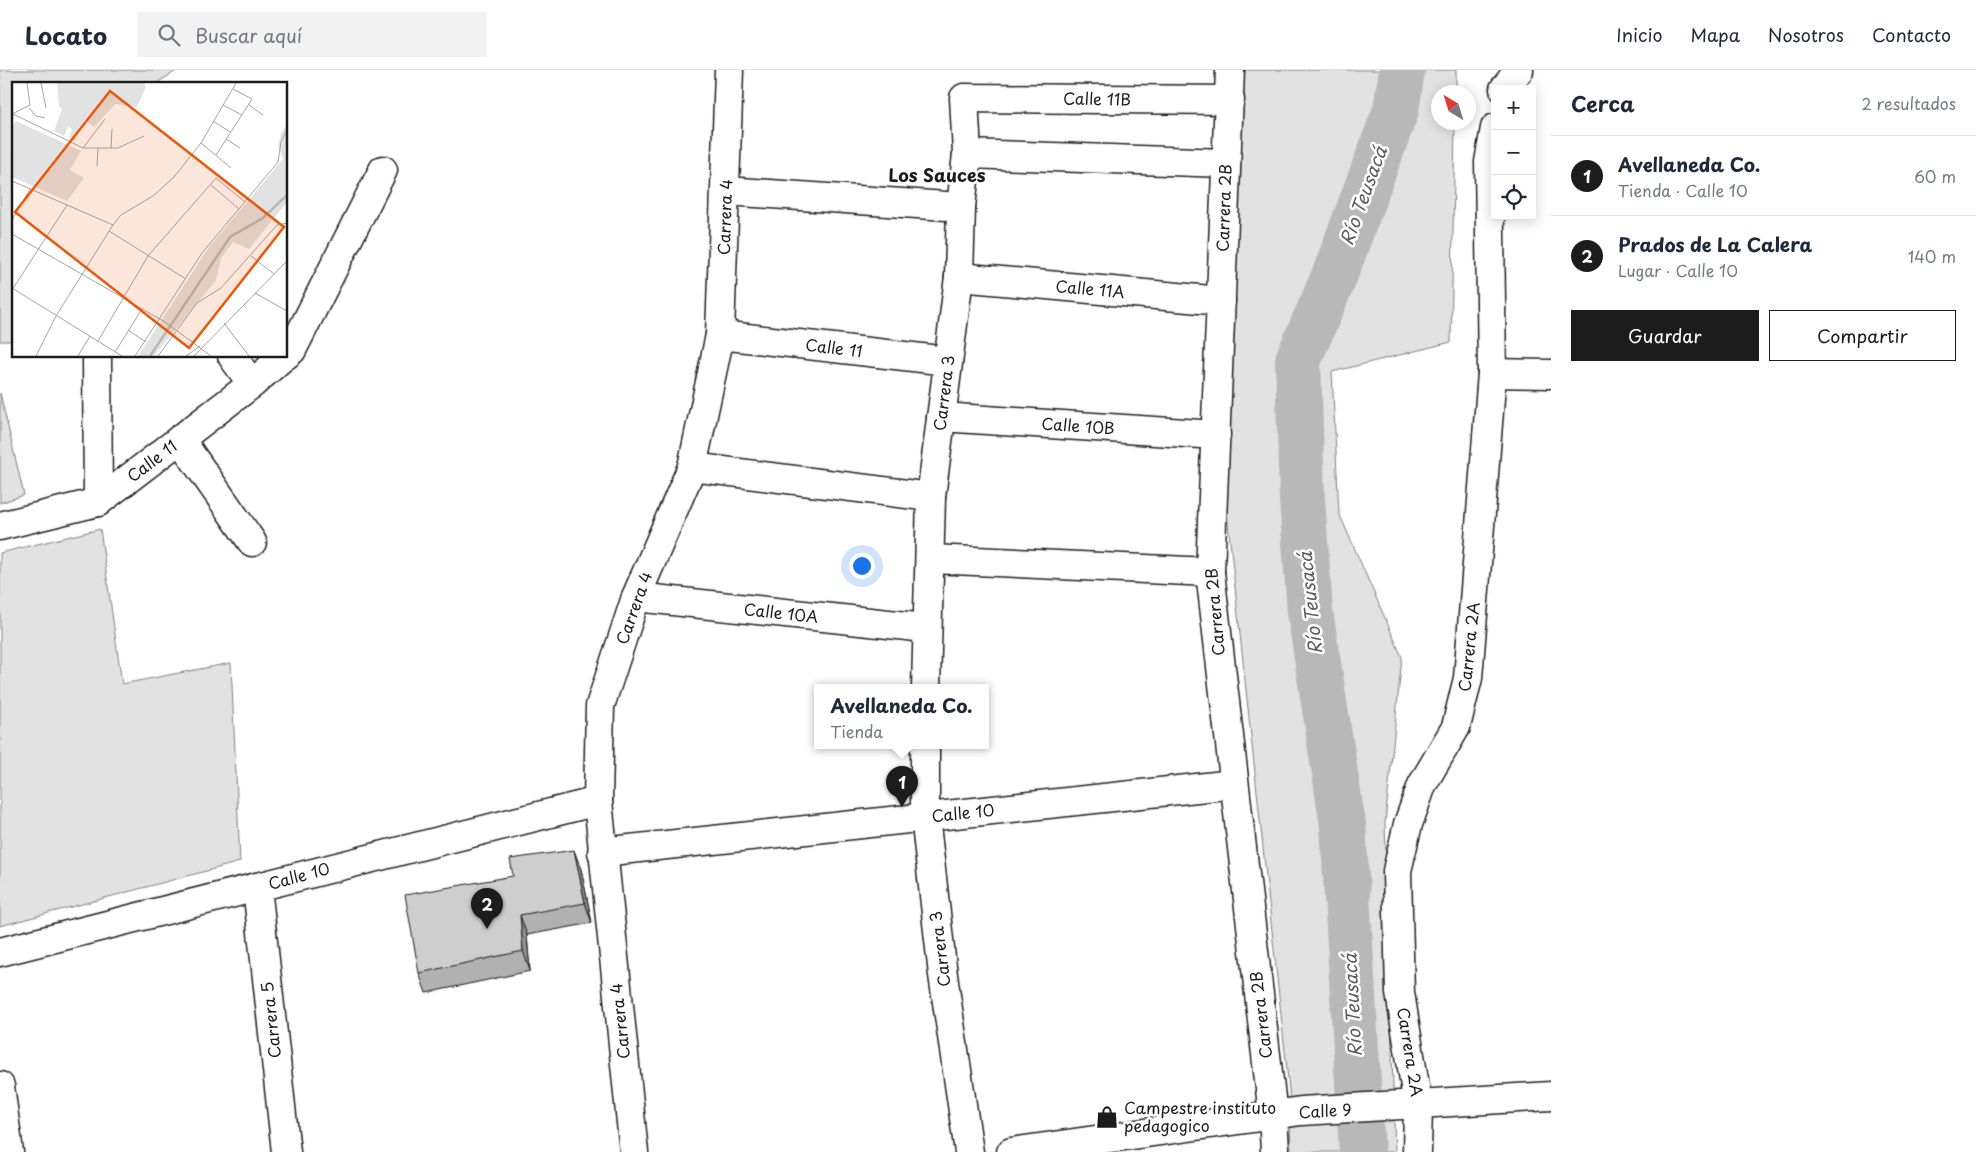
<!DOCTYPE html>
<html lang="es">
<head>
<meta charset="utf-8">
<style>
	:root { --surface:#fff; --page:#f2f2f3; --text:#1f2937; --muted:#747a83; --line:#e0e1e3; --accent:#1c1c1c }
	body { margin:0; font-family:"Playpen Sans",sans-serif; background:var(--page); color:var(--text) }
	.controls { position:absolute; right:15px; top:15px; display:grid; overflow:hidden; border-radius:0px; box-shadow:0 2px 12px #0003 }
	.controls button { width:45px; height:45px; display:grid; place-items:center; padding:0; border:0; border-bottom:1px solid var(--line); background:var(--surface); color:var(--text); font:25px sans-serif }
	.compass { position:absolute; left:1431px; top:15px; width:45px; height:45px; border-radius:50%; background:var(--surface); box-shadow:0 2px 12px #0003; rotate:322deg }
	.you { position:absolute; left:861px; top:495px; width:18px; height:18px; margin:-12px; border:4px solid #fff; border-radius:50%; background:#1a73e8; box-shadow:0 0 0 8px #1a73e833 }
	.badge { display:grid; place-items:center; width:32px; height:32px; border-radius:50%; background:var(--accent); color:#fff; font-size:16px; font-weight:700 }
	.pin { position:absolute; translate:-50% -41px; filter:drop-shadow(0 1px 2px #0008) }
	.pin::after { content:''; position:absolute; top:26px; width:18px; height:15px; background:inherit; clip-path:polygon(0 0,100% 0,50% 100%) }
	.popup { position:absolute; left:814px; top:614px; width:175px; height:65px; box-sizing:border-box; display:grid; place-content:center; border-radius:0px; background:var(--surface); filter:drop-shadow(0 1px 4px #0005); font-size:16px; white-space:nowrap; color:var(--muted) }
	.popup b { font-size:19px; color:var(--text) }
	.popup::after { content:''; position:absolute; left:50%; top:100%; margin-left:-10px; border:10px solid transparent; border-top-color:var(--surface) }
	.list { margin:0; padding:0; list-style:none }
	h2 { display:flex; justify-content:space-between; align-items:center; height:65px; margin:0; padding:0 20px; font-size:21px }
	h2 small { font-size:16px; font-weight:400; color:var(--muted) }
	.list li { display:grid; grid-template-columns:32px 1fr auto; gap:15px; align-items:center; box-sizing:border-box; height:80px; padding:0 20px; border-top:1px solid var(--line) }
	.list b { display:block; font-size:19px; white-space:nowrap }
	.list p { margin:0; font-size:16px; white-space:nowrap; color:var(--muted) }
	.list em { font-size:16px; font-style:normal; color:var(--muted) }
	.actions { display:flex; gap:10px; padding:15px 20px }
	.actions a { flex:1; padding:11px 0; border:1px solid var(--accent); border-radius:0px; text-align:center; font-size:18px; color:var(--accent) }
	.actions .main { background:var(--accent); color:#fff }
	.icon { flex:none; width:28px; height:28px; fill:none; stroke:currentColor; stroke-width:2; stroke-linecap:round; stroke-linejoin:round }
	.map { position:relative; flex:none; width:1551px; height:1082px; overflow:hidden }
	header { display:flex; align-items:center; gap:30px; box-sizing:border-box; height:70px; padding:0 25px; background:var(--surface); border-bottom:1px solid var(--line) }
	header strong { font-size:24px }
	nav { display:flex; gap:28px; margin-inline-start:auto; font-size:18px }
	.search { width:350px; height:45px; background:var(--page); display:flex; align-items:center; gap:12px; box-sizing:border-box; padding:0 18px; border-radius:0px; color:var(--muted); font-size:19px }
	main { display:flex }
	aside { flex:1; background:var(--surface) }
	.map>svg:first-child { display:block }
</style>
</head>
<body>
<header>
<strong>Locato</strong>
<div class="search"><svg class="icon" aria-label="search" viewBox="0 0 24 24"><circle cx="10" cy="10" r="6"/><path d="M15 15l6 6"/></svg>Buscar aquí</div>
<nav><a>Inicio</a><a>Mapa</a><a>Nosotros</a><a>Contacto</a></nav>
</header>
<main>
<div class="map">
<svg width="1551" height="1082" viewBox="0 0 1551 1082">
	<rect width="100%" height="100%" fill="#fff"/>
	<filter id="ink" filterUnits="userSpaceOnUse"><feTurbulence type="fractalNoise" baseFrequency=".02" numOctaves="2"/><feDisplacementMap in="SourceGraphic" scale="10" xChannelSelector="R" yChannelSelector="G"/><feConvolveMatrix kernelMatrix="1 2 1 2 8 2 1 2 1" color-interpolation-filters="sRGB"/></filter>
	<g filter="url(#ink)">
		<g fill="#e2e2e2" stroke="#7f7f7f">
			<path d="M0,0h178l-23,14h-141v257h-14z"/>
			<path d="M1241,0h215v22h-18v30l17,1 -4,219 -119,30 7,141 63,144 -17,166 10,329h-104l-2,-63 -63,-585z"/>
			<path d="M0,323l24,102 -24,8z"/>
			<path d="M100,459l22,155 109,-21 9,199 -240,64v-373z"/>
		</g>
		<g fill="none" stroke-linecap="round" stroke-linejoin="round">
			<path stroke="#b8b8b8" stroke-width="46" d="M1362,1082l-19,-327 -33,-213 -8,-113 -4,-139 36,-83 62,-167 6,-40"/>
			<defs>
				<g id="minor">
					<path d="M1230,0l-20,502 63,543 2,37"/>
					<path d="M1504,19l15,-19"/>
					<path d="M967,84l258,9"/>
					<path d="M726,121l235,16"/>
					<path d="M959,207l262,24"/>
					<path d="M720,265l228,26"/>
					<path d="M286,285l6,-5 91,-180"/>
					<path d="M97,286l1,146"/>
					<path d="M232,286l20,28"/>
					<path d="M1492,303l59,1"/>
					<path d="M941,347l275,18"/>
					<path d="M180,369l72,103"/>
					<path d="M692,397l239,30"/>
					<path d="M0,456l98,-24 154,-118 32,-28"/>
					<path d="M931,489l279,13"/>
					<path d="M636,527l290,31"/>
					<path d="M926,618l5,-191 28,-220 2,-70 6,-53 -3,-56 266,2"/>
					<path d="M925,676v70l18,159 26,177"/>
					<path d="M602,782l632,-68"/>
					<path d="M257,817l29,265"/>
					<path d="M0,882l598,-151"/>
					<path d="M0,1016l9,66"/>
					<path d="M634,1082l-36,-351 2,-95 36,-109 56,-130 28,-132 9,-265"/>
					<path d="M1011,1082l290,-41 250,-15"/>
					<path d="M1417,1082l1,-47 -18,-112 -3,-122 11,-47 14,-39 34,-58 12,-49 24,-305 -3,-211 6,-34"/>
				</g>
			</defs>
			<use href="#minor" stroke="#1c1c1c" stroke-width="31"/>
			<use href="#minor" stroke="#fff" stroke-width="28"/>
		</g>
		<path fill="#b1b1b1" stroke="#1c1c1c" d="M581,799l11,54 -65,12 3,36 -104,22 -7,-20 94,-97z"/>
		<g fill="#909090" stroke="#1c1c1c">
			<path d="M574,780l7,19 11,54 -7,-20z"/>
			<path d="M520,845l7,20 3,36 -7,-20z"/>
		</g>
		<path fill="#cecece" stroke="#1c1c1c" d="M574,780l11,53 -65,12 3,36 -104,22 -14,-78 108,-19 -3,-17z"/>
	</g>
	<defs>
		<symbol id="shop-bare" viewBox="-9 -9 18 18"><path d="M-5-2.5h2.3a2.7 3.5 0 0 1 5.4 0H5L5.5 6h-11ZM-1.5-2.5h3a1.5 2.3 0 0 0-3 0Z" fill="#1c1c1c" stroke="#fff" stroke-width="2.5" paint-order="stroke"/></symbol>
	</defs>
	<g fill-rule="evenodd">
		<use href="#shop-bare" x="1091" y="1031" width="32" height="32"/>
	</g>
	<g text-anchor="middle" stroke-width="5" stroke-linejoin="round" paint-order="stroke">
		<g font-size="16" fill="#1c1c1c" stroke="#fff">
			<text transform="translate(1097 29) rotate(1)" y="6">Calle 11B</text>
			<text transform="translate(1224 138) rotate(-88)" y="6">Carrera 2B</text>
			<text transform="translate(725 147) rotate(-88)" y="6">Carrera 4</text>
			<text transform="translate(1090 219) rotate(5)" y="6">Calle 11A</text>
			<text transform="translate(834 278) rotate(7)" y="6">Calle 11</text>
			<text transform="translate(944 323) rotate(-83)" y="6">Carrera 3</text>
			<text transform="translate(1078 356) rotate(4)" y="6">Calle 10B</text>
			<text transform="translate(152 391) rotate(-37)" y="6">Calle 11</text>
			<text transform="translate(634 538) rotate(-70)" y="6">Carrera 4</text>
			<text transform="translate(1215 542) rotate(-95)" y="6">Carrera 2B</text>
			<text transform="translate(781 543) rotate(6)" y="6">Calle 10A</text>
			<text transform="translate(1469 577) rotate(-84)" y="6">Carrera 2A</text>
			<text transform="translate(963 743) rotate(-6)" y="6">Calle 10</text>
			<text transform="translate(299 806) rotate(-15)" y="6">Calle 10</text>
			<text transform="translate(940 879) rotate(-97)" y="6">Carrera 3</text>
			<text transform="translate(1261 945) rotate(-97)" y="6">Carrera 2B</text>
			<text transform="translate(271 950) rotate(-96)" y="6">Carrera 5</text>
			<text transform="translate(620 951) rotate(-96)" y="6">Carrera 4</text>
			<text transform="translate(1410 982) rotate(81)" y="6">Carrera 2A</text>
			<text transform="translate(1325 1041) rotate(-3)" y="6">Calle 9</text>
		</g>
		<g font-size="16" fill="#1c1c1c" stroke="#fff" text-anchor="start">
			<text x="1124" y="1044">Campestre instituto<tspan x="1124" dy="18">pedagogico</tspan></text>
		</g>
		<g font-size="18" font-weight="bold" fill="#1c1c1c" stroke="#fff">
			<text x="937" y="112">Los Sauces</text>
		</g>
		<g font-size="18" font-style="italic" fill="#5a5a5a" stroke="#fff">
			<text transform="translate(1364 126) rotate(-70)" y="6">Río Teusacá</text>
			<text transform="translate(1311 533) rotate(-96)" y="6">Río Teusacá</text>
			<text transform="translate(1353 935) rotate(-93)" y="6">Río Teusacá</text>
		</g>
	</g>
	<g transform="translate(12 12)">
		<rect width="275" height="275" fill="#fff"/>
		<path d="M45,1h87l2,4 -9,20 -22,-3 -21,23 -9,-7 -10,20 -6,-2 3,-9 -4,-3 -4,10 -10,-5 8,-22 -3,-3zM4,39l65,30 -11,19 14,8 -17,23 -55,-24v-50zM275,43v77l-38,47 -16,-7 -12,16 -5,22 -62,76h-16l71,-109 74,-88 -5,-12 3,-14z" fill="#e2e2e2"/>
		<path fill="none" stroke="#b8b8b8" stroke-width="2.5" d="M138,274l80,-119 33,-19 24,-23"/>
		<path fill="none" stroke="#a4a4a4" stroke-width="1" d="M29,1l5,25M211,23l19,10M237,23l14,10M17,26l7,8 9,2M0,32l18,-9 -3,-22M1,32l70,34h35l26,-12M201,39l17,11M214,57l14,9M189,61l30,25M71,66l22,-29M99,66l1,-19M204,73l36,-56 -19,-10M85,84l1,-18M0,99l101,44M199,103l28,24M0,138l18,-31M97,149l77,48M0,152l153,88 46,34M239,174l23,18M0,206l110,68M0,208l55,-85M243,211l32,18M212,241l25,33M116,248l18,12M86,259l50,-85 68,-78 29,24M103,270l27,-43M24,274l20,-40 57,-91 8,-10 32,-19 21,-19 27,-34 35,-60M66,274l12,-20M123,274l67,-103 76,-91 3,-20 6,-12M146,274l39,-53 24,-15 56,-63 10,-2M174,274l14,-10M182,274l93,-95"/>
		<path fill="#e8590c" fill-opacity="0.15" stroke="#e8590c" stroke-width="2.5" d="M98,9l174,136 -95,121 -174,-136z"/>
		<rect width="275" height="275" fill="none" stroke="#1c1c1c" stroke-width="2.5"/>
	</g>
</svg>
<div class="controls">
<button>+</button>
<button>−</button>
<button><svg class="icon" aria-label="locate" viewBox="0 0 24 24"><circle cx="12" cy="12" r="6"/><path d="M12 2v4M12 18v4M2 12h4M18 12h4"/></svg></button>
</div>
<svg class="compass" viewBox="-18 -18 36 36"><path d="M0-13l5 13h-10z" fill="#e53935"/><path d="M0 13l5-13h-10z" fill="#747a83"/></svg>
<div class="you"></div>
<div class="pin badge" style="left:902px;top:737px">1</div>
<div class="popup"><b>Avellaneda Co.</b>Tienda</div>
<div class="pin badge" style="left:487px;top:859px">2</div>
</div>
<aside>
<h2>Cerca<small>2 resultados</small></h2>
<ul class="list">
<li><span class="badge">1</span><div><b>Avellaneda Co.</b><p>Tienda · Calle 10</p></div><em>60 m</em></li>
<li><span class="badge">2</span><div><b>Prados de La Calera</b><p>Lugar · Calle 10</p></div><em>140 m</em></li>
</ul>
<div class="actions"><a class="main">Guardar</a><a>Compartir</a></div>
</aside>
</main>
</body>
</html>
